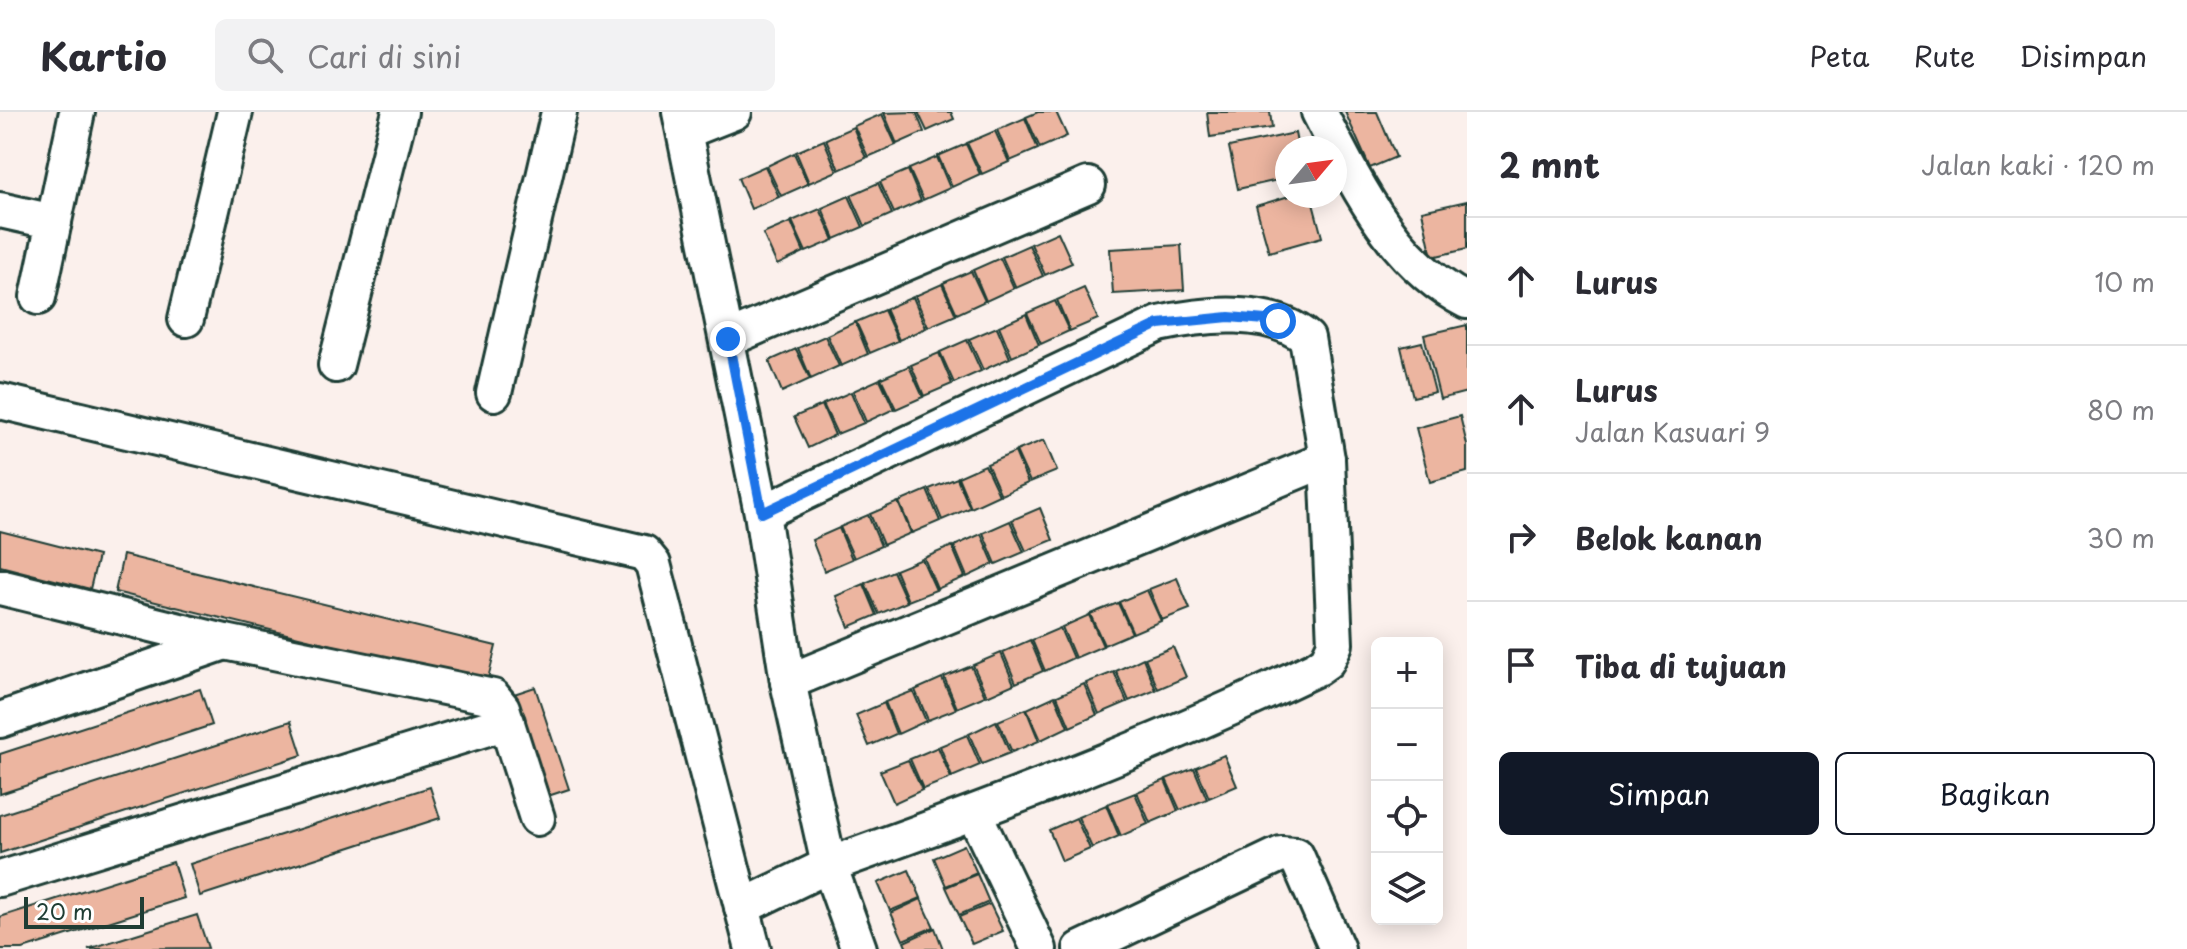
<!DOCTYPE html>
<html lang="id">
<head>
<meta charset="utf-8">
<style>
	:root { --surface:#fff; --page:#f2f2f3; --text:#2b2b33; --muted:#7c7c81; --line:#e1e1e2; --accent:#111827 }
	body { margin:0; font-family:"Playpen Sans",sans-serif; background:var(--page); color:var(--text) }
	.controls { position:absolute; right:24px; bottom:24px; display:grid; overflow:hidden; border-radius:12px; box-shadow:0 4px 20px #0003 }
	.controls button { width:72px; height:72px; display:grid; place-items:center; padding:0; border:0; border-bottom:2px solid var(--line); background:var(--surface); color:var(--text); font:40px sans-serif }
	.compass { position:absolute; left:1275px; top:24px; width:72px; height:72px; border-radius:50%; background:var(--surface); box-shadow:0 4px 20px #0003; rotate:61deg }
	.scale { position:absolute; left:24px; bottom:20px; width:120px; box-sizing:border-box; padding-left:8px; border:4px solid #1f3d34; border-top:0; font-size:22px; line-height:28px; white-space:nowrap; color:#1f3d34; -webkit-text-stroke:6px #fff; paint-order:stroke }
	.stop { position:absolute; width:24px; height:24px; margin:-18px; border:6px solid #1a73e8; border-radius:50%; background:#fff }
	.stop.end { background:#1a73e8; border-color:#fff; box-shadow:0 2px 8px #0008 }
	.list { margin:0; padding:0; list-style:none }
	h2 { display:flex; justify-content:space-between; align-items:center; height:104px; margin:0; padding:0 32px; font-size:34px }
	h2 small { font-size:26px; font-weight:400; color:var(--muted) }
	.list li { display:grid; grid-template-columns:52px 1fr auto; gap:24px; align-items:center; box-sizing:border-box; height:128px; padding:0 32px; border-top:2px solid var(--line) }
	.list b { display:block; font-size:30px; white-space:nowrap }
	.list p { margin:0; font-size:26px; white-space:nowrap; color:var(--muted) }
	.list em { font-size:26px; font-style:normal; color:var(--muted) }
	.actions { display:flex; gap:16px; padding:24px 32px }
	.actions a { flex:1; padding:18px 0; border:2px solid var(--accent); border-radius:12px; text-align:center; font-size:28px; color:var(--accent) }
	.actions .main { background:var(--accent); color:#fff }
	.icon { flex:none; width:44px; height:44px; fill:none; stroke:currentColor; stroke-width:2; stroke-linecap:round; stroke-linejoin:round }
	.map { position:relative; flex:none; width:1467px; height:837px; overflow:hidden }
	header { display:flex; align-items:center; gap:48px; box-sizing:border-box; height:112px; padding:0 40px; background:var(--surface); border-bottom:2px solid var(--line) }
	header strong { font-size:38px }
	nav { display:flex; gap:44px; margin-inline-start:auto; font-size:28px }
	.search { width:560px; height:72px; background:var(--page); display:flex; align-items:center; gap:20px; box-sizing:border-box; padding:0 28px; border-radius:12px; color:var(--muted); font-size:30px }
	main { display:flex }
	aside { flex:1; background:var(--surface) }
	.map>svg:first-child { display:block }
</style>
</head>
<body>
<header>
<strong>Kartio</strong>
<div class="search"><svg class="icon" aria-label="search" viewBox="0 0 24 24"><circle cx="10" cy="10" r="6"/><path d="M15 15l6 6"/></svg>Cari di sini</div>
<nav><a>Peta</a><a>Rute</a><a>Disimpan</a></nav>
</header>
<main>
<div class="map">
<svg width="1467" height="837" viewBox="0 0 1467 837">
	<rect width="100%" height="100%" fill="#fbf0ec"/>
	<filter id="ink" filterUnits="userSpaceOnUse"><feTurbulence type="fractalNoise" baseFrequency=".0125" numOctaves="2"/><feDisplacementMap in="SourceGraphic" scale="16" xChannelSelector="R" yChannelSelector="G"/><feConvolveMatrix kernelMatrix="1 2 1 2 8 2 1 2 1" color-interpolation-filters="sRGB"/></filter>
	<g filter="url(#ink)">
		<g fill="#ecb5a0" stroke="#1f3d34" stroke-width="2">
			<path d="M916,0l8,20 -27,12 -13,-31z"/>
			<path d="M918,0h33l3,7 -27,12z"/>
			<path d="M1038,0h18l11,24 -27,12 -14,-31z"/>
			<path d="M1207,0h63l2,16 -62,9z"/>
			<path d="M1345,0h32l19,45 -26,11z"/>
			<path d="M882,2l14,31 -28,12 -14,-31z"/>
			<path d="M1025,6l13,31 -28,12 -13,-31z"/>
			<path d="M853,15l13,31 -27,12 -13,-31z"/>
			<path d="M995,19l14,31 -27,12 -15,-31z"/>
			<path d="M1295,21l3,15h-11v30l-49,11 -9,-42z"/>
			<path d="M824,28l13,31 -28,12 -13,-31z"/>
			<path d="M966,32l14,30 -28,13 -14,-31z"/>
			<path d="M794,41l14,31 -27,12 -14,-30z"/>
			<path d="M937,45l13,31 -27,12 -14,-31z"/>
			<path d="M765,54l14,31 -28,12 -13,-31z"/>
			<path d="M908,58l13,31 -27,12 -14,-31z"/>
			<path d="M878,71l14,31 -27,12 -14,-31z"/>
			<path d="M849,84l14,31 -28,12 -13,-31z"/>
			<path d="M1289,84h22l11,41 -53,15 -13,-46z"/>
			<path d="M1467,89v48l-35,8 -10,-46z"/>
			<path d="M820,97l14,31 -28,12 -14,-31z"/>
			<path d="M791,110l13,30 -27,13 -14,-31z"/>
			<path d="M1058,120l14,31 -27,12 -14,-31z"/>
			<path d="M1029,133l14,31 -27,12 -14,-31z"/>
			<path d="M1181,133l3,45 -71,4 -3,-45z"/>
			<path d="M1000,146l14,30 -28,13 -13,-31z"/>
			<path d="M971,159l14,30 -28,13 -14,-31z"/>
			<path d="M942,172l14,31 -28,12 -13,-31z"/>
			<path d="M1084,176l14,31 -28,12 -13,-31z"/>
			<path d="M913,185l13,31 -27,12 -14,-31z"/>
			<path d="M1055,189l14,30 -28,13 -14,-31z"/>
			<path d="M884,198l14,31 -28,12 -14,-31z"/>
			<path d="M1026,202l13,31 -27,12 -13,-31z"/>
			<path d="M855,210l13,32 -27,12 -14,-31z"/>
			<path d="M1467,213v67l-27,7 -16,-64z"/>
			<path d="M997,215l13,31 -27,12 -14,-31z"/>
			<path d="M825,224l14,30 -28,13 -13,-31z"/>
			<path d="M967,228l14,31 -27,12 -14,-31z"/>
			<path d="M1422,230l13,50 -22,5 -12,-50z"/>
			<path d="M796,237l14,30 -28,13 -13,-31z"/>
			<path d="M939,241l13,31 -28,12 -13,-31z"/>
			<path d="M909,254l14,31 -27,12 -15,-31z"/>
			<path d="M880,267l14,30 -28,13 -13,-31z"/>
			<path d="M851,280l13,31 -27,11 -14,-30z"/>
			<path d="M822,293l13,30 -27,13 -14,-31z"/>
			<path d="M1460,304l7,29v27l-37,10 -14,-54z"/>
			<path d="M1044,328l13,31 -27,11 -14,-31z"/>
			<path d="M1015,340l13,31 -27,12 -14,-31z"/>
			<path d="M985,353l14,30 -28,13 -13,-31z"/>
			<path d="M957,366l13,30 -28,12 -13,-31z"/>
			<path d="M927,378l13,31 -28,12 -13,-31z"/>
			<path d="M898,390l13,31 -28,12 -13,-31z"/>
			<path d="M1040,396l13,32 -27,11 -14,-31z"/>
			<path d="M868,403l13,31 -27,12 -14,-31z"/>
			<path d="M1010,409l14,31 -28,12 -13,-31z"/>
			<path d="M839,416l13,31 -28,12 -12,-31z"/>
			<path d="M0,419l98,25 -8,33 -90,-23z"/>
			<path d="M981,422l13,30 -27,13 -13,-31z"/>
			<path d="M952,434l13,31 -28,12 -13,-31z"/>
			<path d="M123,443l373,91 -9,37 -372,-91z"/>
			<path d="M922,447l14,31 -28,11 -13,-31z"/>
			<path d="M893,459l14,31 -28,12 -14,-31z"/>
			<path d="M1177,466l13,31 -28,11 -13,-31z"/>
			<path d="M864,472l13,31 -28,12 -13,-31z"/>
			<path d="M1147,478l14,31 -28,12 -14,-31z"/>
			<path d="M1118,491l14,30 -28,12 -14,-31z"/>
			<path d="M1089,503l14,31 -28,12 -13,-31z"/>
			<path d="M1060,516l13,30 -28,13 -13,-31z"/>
			<path d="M1030,528l13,31 -27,12 -13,-31z"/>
			<path d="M1173,535l13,30 -28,12 -13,-31z"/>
			<path d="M1001,541l13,31 -27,12 -14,-31z"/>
			<path d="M1143,546l13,32 -27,11 -13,-30z"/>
			<path d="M971,554l14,30 -28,12 -13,-31z"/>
			<path d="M1114,560l13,30 -28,12 -13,-31z"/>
			<path d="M942,566l14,31 -28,11 -13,-30z"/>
			<path d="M1084,572l13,31 -27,12 -13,-31z"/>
			<path d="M535,575l34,102 -30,10 -34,-102z"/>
			<path d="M200,577l12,36 -212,69v-40z"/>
			<path d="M913,579l13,30 -28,13 -13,-32z"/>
			<path d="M1055,584l13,31 -27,13 -14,-31z"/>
			<path d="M884,591l12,31 -27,12 -13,-31z"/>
			<path d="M1026,597l13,32 -27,11 -14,-31z"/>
			<path d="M291,609l11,34 -302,98v-38z"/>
			<path d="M996,609l14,32 -28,11 -13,-30z"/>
			<path d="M967,623l13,30 -28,12 -12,-31z"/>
			<path d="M938,635l13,31 -28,11 -13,-30z"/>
			<path d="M1224,643l13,31 -28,12 -13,-31z"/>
			<path d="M908,648l14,30 -28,13 -14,-32z"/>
			<path d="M1194,656l13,31 -27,11 -14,-31z"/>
			<path d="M1165,668l13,31 -28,12 -13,-31z"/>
			<path d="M430,675l10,31 -240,78 -10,-32z"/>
			<path d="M1135,681l13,31 -27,12 -14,-32z"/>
			<path d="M1106,693l13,31 -27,12 -14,-31z"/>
			<path d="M1076,706l14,31 -28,12 -13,-31z"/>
			<path d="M964,733l13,28 -31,13 -12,-28z"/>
			<path d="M173,750l11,36 -161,51h-23v-32z"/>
			<path d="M909,758l12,28 -31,13 -12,-28z"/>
			<path d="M977,762l12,28 -30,13 -13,-28z"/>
			<path d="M921,787l13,28 -31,13 -12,-27z"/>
			<path d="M990,792l13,27 -31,13 -13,-27z"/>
			<path d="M197,803l11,33 -120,1z"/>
			<path d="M935,816l8,21h-36l-3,-7z"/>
		</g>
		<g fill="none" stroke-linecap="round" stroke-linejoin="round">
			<defs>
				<g id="street">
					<path d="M680,0l82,401 26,169 41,183c165,-59 330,-121 488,-197l10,-7 8,-17 -8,-185 -20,-121c-37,-31 -103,-24 -148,-14l-397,189"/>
					<path d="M1319,0c36,70 74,152 148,189"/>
					<path d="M686,19l48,-19"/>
					<path d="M0,98l54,12"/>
					<path d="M38,185l39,-185"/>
					<path d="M186,207l49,-207"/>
					<path d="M728,227l360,-154"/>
					<path d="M336,253l64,-253"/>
					<path d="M494,281l65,-281"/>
					<path d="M0,289l644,152 9,11 100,385"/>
					<path d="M0,475l225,55 268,55 9,11 35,110"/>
					<path d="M788,570l539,-223"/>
					<path d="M0,608l225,-78"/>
					<path d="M974,701l65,136"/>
					<path d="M0,767l507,-157"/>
					<path d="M742,795l87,-42 30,84"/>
					<path d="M1081,837l200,-95 15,1 41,94"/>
				</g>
			</defs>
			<use href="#street" stroke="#1f3d34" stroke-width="40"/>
			<use href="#street" stroke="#fff" stroke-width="34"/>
		</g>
	</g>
	<g fill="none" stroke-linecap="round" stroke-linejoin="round" filter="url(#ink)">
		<path stroke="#1a73e8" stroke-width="10" d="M728,227l34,174 397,-189 70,-7 49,4"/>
	</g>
</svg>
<div class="controls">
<button>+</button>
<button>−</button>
<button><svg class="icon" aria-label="locate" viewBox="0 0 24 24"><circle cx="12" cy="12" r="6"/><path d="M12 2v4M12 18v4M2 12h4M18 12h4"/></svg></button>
<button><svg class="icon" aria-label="layers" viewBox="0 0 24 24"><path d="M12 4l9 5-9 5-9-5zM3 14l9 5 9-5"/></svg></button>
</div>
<svg class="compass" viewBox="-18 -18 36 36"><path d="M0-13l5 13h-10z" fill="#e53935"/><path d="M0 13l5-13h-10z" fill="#7c7c81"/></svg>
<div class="scale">20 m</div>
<div class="stop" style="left:1278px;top:209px"></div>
<div class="stop end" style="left:728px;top:227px"></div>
</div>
<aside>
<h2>2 mnt<small>Jalan kaki · 120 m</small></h2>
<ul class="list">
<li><svg class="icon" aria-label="ahead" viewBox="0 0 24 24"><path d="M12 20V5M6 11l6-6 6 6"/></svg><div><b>Lurus</b></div><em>10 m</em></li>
<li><svg class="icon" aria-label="ahead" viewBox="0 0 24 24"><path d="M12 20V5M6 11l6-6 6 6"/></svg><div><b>Lurus</b><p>Jalan Kasuari 9</p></div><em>80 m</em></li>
<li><svg class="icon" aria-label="right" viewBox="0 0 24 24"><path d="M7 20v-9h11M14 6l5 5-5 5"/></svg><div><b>Belok kanan</b></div><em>30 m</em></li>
<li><svg class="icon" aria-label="arrive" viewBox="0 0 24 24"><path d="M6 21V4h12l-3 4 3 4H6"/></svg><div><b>Tiba di tujuan</b></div></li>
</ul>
<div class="actions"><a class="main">Simpan</a><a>Bagikan</a></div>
</aside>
</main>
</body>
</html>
